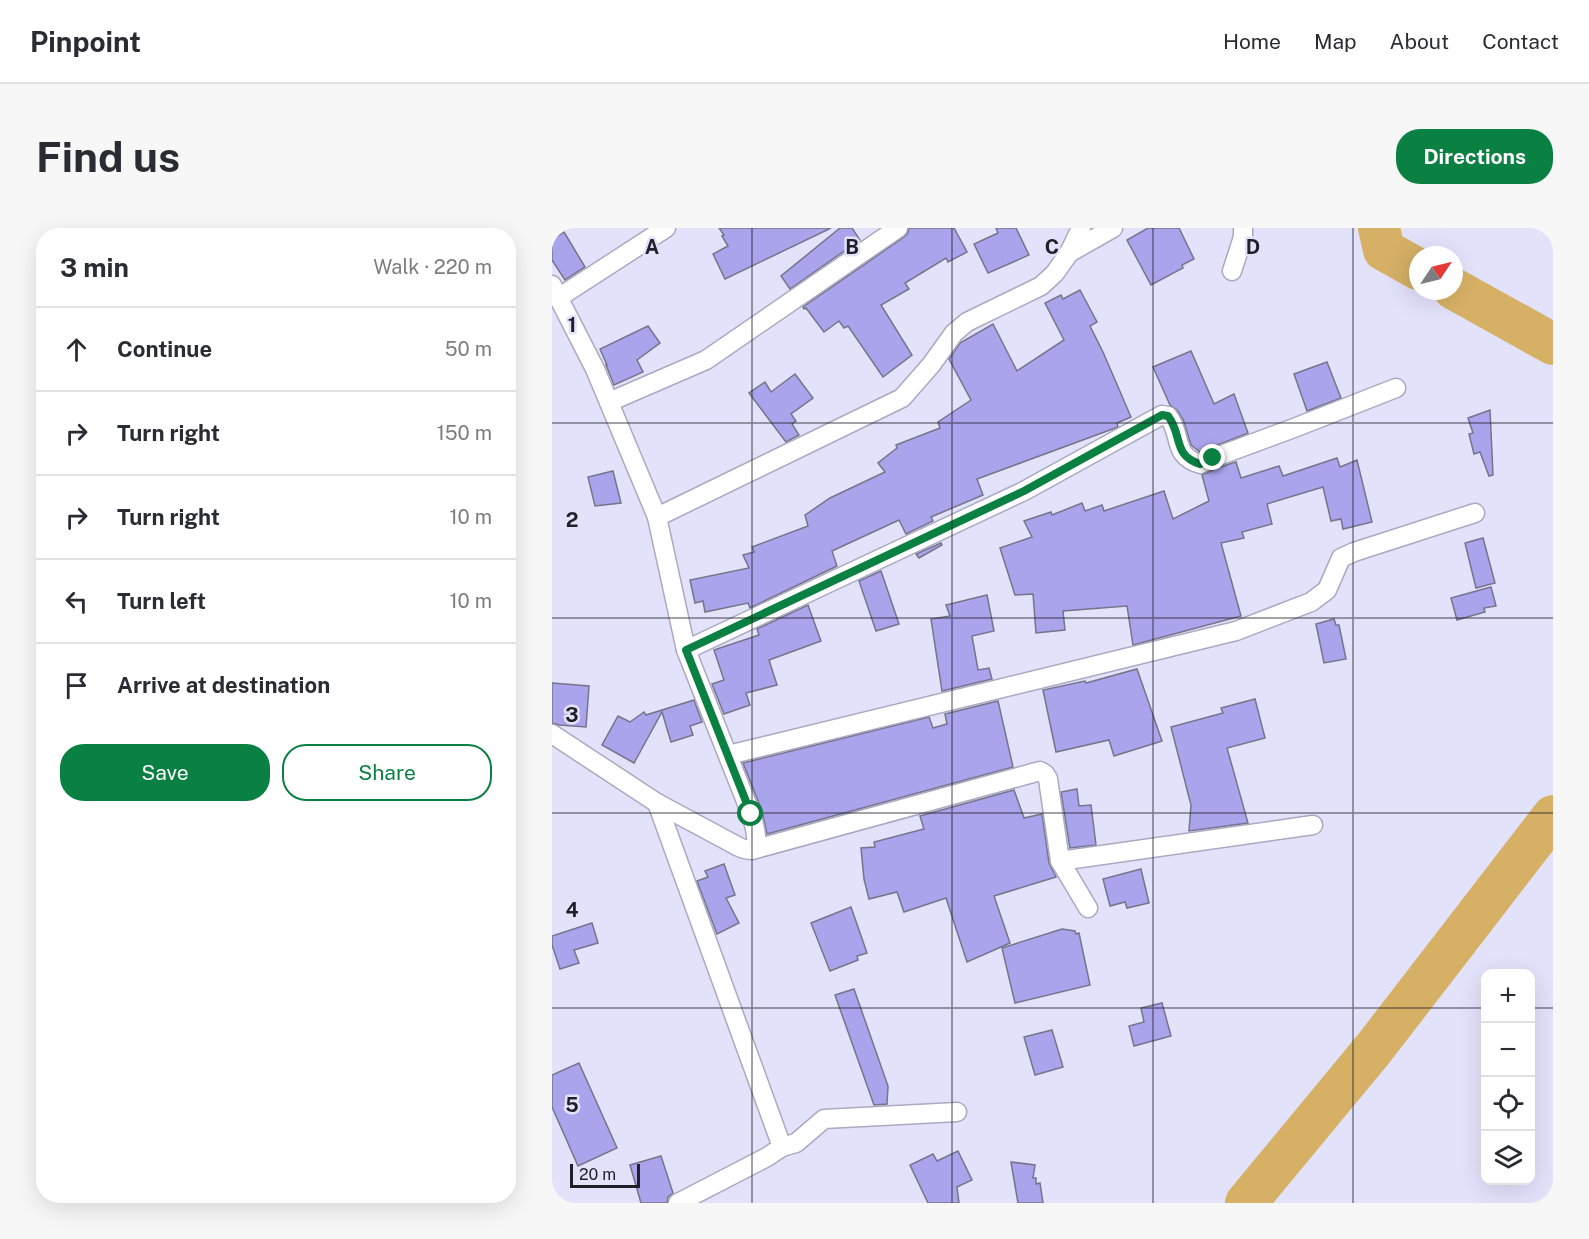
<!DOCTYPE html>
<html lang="en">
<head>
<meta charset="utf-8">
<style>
	:root { --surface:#fff; --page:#f7f7f7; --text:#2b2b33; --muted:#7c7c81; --line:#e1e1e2; --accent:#0b8043 }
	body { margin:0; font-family:"Public Sans",sans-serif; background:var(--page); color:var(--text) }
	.controls { position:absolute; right:18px; bottom:18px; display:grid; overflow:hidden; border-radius:12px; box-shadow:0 6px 24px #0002 }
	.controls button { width:54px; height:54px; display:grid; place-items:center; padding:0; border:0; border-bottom:2px solid var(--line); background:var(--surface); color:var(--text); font:30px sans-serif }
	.compass { position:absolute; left:857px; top:18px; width:54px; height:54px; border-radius:50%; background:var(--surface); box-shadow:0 6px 24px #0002; rotate:55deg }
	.scale { position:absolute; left:18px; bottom:15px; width:70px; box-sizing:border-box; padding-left:6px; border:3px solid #1f1f28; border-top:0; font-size:16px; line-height:21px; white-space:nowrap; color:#1f1f28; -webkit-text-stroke:4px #e3e2fb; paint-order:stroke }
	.stop { position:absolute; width:18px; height:18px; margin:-14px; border:4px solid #0b8043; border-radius:50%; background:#fff }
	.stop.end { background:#0b8043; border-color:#fff; box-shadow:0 2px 6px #0008 }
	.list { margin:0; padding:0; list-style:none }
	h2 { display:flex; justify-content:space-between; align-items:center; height:78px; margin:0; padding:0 24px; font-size:26px }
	h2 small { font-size:20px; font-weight:400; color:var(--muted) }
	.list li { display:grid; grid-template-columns:39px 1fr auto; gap:18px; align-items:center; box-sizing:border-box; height:84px; padding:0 24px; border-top:2px solid var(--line) }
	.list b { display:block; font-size:22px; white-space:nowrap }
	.list em { font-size:20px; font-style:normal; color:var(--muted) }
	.actions { display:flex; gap:12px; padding:18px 24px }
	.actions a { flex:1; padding:14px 0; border:2px solid var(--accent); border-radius:24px; text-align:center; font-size:21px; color:var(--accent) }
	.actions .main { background:var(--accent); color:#fff }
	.icon { flex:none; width:33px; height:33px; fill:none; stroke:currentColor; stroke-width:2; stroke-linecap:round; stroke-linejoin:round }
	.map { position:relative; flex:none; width:1001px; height:975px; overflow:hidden; border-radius:24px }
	header { display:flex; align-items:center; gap:36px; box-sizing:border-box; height:84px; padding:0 30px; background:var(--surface); border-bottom:2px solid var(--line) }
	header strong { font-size:28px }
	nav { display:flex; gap:33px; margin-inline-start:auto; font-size:21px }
	.intro { display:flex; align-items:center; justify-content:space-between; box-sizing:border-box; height:144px; padding:0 36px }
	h1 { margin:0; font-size:42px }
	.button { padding:15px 27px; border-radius:24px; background:var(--accent); color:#fff; font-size:21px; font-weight:700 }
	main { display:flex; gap:36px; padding:0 36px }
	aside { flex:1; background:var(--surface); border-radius:24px; box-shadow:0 6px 24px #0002 }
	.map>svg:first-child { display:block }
</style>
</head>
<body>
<header>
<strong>Pinpoint</strong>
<nav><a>Home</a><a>Map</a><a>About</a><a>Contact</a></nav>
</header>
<div class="intro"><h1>Find us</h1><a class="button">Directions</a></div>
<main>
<aside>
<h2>3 min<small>Walk · 220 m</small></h2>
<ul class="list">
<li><svg class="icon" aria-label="ahead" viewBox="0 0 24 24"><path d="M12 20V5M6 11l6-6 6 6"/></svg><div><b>Continue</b></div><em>50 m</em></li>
<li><svg class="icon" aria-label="right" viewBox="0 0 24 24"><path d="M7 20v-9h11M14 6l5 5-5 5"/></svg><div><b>Turn right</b></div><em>150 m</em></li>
<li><svg class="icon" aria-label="right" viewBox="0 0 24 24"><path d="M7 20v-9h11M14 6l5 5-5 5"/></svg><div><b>Turn right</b></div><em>10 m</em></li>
<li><svg class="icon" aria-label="left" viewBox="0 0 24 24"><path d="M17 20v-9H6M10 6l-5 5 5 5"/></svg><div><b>Turn left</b></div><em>10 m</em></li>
<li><svg class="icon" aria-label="arrive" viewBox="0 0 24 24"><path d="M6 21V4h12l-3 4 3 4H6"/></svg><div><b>Arrive at destination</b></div></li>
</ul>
<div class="actions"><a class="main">Save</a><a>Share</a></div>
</aside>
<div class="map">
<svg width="1001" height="975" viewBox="0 0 1001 975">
	<rect width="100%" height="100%" fill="#e3e2fb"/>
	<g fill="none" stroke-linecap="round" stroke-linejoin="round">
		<g stroke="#d6b065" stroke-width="42">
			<path d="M827,0l5,22 34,19"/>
			<path d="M902,61l99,55"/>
			<path d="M694,975l129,-156 178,-231"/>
		</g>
	</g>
	<g fill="#aaa4ec" stroke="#75748a" stroke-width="1.5">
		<path d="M167,0h112l-106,51 -12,-25 15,-8 -6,-10 2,-1z"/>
		<path d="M288,0h12l8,12 -70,49 -9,-13z"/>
		<path d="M357,0h45l13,24 -19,10 -2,-4 -41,25 4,6 -28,16 31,50 -29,22 -35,-51 -4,2 -5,-7 -15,11 -18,-24 -2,1 -1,-2 101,-70 4,-4z"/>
		<path d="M444,0h20l13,27 -41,18 -14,-29 24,-11z"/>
		<path d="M596,0h31l15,31 -12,6 1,3 -32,17 -24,-45z"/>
		<path d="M12,4l21,35 -20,13 -13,-20v-20z"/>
		<path d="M528,62l17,32 -7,4 13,26 28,65 -14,6 1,4 -141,52 6,16 -52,22 2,4 -27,13 -7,-14 -67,31 5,15 -87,42 -2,-5 -43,9 -2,-11 -8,2 -5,-23 59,-12 -6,-13 11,-3 -2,-5 56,-21 -3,-11 25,-17 55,-26 -7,-9 19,-15 -1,-3 44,-17 -2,-6 33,-22 -22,-41 11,-16 33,-19 24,47 47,-31 -19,-37 16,-8 2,4z"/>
		<path d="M96,98l12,17 -23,17 6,12 -29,13 -8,-20h1l-7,-16z"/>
		<path d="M639,123l23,53 20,-10 14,39 -48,19 -9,-7 -8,-26 -6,-9 -7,-5 -17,-38z"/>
		<path d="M775,134l14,36 -34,13 -13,-37z"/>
		<path d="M243,146l18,24 -22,16 5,7 -4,3 7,11 -13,7 -37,-49 16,-11 6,10z"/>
		<path d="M938,182l3,65 -4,1 -9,-24 -6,2 -5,-20 4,-1 -5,-15z"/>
		<path d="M785,230l3,9 17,-7 15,62 -29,7 -2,-10 -10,2 -8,-34 -56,17 5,20 -30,8 2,6 -23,5 20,73 -108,29 -6,-39 -64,5 2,19 -29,3 -3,-39 -18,1 -15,-47 32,-11 -8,-16 27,-9 1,3 30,-12 3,8 17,-6 2,6 60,-20 9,28 36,-18 -7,-26 15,-7 19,-6 5,16 38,-12 4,10z"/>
		<path d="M61,243l8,32 -26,3 -7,-29z"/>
		<path d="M931,310l12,45 -19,5 -11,-45z"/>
		<path d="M389,315l1,2 -23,13 -3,-4z"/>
		<path d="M329,343l18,53 -23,7 -17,-50z"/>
		<path d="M939,359l5,19 -12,2 1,4 -28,8 -6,-22z"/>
		<path d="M435,367l7,36 -22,5 6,34 11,-2 3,11 -50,12 -11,-72 19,-3 -4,-11z"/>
		<path d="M256,377l13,36 -52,19 8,25 -31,8 4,12 -26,9 -12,-30 12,-4 -10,-30 45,-15 -2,-6z"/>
		<path d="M782,391l2,6h3l7,34 -22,4 -8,-39z"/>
		<path d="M585,441l25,72 -48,15 -5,-16 -53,12 -13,-62 42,-9 1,2z"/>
		<path d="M0,455l37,3 -3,41 -27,-2 -7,-2z"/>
		<path d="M703,471l10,39 -38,10 21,75 -59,8 2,-26 -20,-78 52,-14 -2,-5z"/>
		<path d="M142,472l8,22 -12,4 3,9 -22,7 -9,-30 -28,51 -32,-18 16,-29 12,6 14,-10 2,3z"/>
		<path d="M446,473l15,66 -246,67 -5,-23 -19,-48 186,-46 4,11 14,-4 -2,-10z"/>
		<path d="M525,561l2,17 12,-1 5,40 -26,3 -9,-56z"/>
		<path d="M462,562l10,28 18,-4 7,49 7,14 -62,19 16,47 -43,19 -21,-64 -42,14 -7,-20 -28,7 -5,-20 -3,-31 14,-1 -1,-5 50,-13 -4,-13z"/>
		<path d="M172,636l11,31 -9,3 13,25 -22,11 -20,-53 11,-4 -3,-6z"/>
		<path d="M589,641l8,34 -22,5 -2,-6 -15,4 -7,-27z"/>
		<path d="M299,679l16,46 -10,3 1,4 -28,11 -19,-48z"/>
		<path d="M40,695l6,20 -24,7 5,13 -19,6 -8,-24v-9z"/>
		<path d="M510,701l13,2 1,3 3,-1 11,52 -75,18 -13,-55z"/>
		<path d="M302,761l34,97 -1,18 -13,1 -39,-110z"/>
		<path d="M610,775l9,33 -37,10 -5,-20 15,-4 -3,-14z"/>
		<path d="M500,802l11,37 -28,8 -11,-38z"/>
		<path d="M27,835l38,85 -39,18 -26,-59v-32z"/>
		<path d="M406,923l14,29 -15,7 2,16h-31l-18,-38 23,-11 4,7z"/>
		<path d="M109,928l12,37 -5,4 -1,6h-26l-11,-38z"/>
		<path d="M459,934l24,3 -2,13h3v6l4,-1 3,20h-25z"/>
	</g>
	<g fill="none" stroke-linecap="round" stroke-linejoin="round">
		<defs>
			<g id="street">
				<path d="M517,25l44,-25"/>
				<path d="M680,43l11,-34v-9"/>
				<path d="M0,57l43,84 62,148 29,133 65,164c4,13 14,45 -12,33l-82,-44 -105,-69"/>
				<path d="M6,70l108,-70"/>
				<path d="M57,174l97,-42 192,-132"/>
				<path d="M105,289l245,-119 29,-33 23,-32 13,-11 74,-36 14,-13 14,-20 12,-25"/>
				<path d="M134,422l338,-159 138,-76 6,1c15,19 3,39 32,48l13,-6 81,-30 102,-40"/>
				<path d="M176,527l508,-124 75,-29 16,-12 14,-32 13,-6 121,-39"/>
				<path d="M105,575l125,344"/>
				<path d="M200,622l288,-79 5,3 3,5 12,82 28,47"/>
				<path d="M508,633l253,-36"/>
				<path d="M126,975l89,-46 15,-10 14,-4 28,-24 133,-7"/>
			</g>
		</defs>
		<use href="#street" stroke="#aba9c1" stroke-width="21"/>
		<use href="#street" stroke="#fff" stroke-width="18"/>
	</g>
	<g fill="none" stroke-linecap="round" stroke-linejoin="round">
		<path stroke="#0b8043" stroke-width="8" d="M199,586l-65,-164 338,-159 138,-76 6,1c15,19 4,39 32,48l13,-6"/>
	</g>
	<path fill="none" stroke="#1f1f28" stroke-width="1.5" stroke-opacity="0.55" d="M200,0v975M400,0v975M601,0v975M801,0v975M0,195h1001M0,390h1001M0,585h1001M0,780h933M978,780h23"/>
	<g font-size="20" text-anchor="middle" font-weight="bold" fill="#1f1f28" stroke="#e3e2fb" stroke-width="5" stroke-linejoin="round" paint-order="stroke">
		<text x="100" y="26">A</text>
		<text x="300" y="26">B</text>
		<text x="500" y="26">C</text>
		<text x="701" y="26">D</text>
		<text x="20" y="104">1</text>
		<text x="20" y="299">2</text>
		<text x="20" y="494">3</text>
		<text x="20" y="689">4</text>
		<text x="20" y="884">5</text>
	</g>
</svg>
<div class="controls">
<button>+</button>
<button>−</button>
<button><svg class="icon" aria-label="locate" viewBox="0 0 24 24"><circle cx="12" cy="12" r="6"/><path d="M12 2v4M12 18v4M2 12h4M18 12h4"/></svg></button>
<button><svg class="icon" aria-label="layers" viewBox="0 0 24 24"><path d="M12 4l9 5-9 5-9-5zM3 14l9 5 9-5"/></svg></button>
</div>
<svg class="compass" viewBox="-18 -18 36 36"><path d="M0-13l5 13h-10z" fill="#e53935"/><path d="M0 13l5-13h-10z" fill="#7c7c81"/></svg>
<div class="scale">20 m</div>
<div class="stop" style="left:199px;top:586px"></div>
<div class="stop end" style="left:661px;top:230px"></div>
</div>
</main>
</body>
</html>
